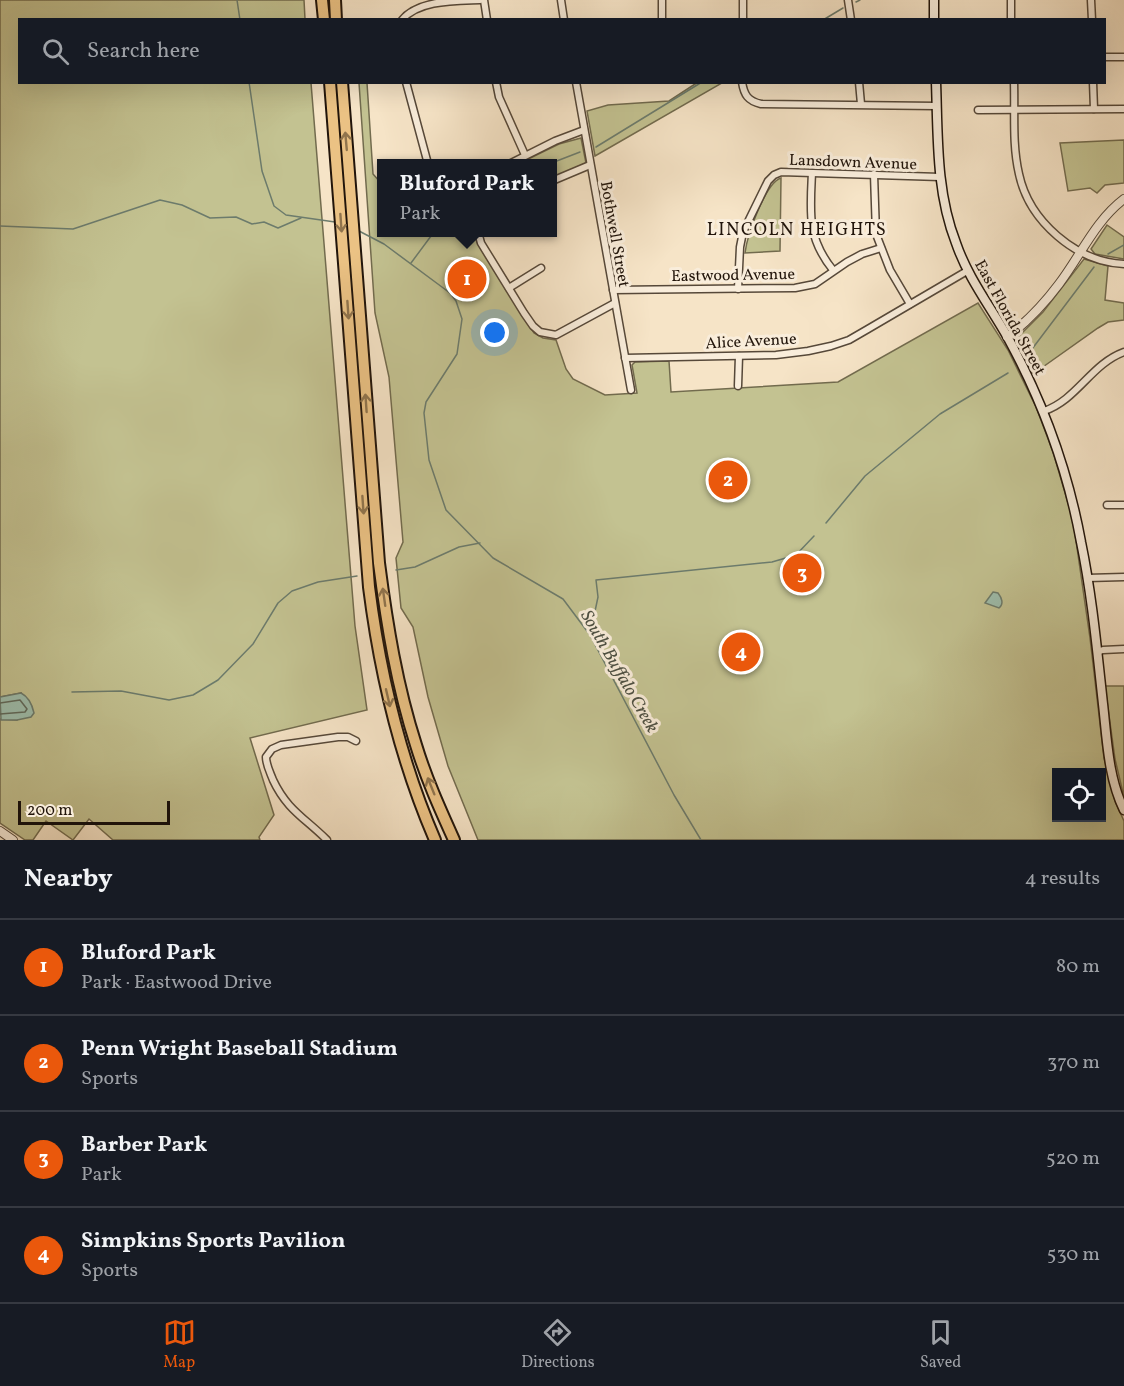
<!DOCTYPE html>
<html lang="en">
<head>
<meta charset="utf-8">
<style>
	:root { --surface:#171b24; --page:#20242c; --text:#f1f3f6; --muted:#9ea1a6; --line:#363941; --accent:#ea580c }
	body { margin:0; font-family:Vollkorn,serif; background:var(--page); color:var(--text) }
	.controls { position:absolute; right:18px; bottom:18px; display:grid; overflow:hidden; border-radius:0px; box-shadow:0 6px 24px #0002 }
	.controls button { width:54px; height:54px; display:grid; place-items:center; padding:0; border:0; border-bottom:2px solid var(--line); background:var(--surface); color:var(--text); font:30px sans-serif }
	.scale { position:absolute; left:18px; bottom:15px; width:152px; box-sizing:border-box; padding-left:6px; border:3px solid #21140a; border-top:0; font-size:16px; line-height:21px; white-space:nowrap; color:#21140a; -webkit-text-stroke:4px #f9eddb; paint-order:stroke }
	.you { position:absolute; left:495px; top:333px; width:21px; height:21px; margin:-15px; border:4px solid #fff; border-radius:50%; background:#1a73e8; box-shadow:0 0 0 9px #1a73e833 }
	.badge { display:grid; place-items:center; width:39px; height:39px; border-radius:50%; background:var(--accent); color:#fff; font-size:20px; font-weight:700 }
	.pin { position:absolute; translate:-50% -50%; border:3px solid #fff; box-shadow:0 2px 6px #0006 }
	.popup { position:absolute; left:377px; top:159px; width:180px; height:78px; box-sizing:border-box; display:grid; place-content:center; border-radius:0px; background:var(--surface); filter:drop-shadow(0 2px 4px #0005); font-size:20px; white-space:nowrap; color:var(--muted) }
	.popup b { font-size:22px; color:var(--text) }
	.popup::after { content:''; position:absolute; left:50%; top:100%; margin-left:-12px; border:12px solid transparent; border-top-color:var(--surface) }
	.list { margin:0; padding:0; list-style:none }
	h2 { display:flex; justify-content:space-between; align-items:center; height:78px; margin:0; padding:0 24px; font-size:26px }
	h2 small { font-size:20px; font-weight:400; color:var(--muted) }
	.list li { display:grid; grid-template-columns:39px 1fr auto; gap:18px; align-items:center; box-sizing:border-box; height:96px; padding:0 24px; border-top:2px solid var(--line) }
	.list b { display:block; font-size:22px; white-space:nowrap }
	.list p { margin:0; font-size:20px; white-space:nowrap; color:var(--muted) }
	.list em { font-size:20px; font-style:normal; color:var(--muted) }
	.icon { flex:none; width:33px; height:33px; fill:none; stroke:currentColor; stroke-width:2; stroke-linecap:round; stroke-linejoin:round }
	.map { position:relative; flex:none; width:1124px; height:840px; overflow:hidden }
	.search { position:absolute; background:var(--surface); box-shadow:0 6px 24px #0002; left:18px; right:18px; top:18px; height:66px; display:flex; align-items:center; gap:15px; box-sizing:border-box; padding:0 21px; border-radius:0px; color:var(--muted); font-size:22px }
	.sheet { height:462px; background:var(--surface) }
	nav { display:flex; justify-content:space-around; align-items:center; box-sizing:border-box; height:84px; border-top:2px solid var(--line); background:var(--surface); font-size:16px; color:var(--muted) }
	nav a { display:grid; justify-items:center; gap:3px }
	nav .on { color:var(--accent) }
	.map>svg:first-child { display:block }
</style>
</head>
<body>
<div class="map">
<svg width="1124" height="840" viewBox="0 0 1124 840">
	<rect width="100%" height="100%" fill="#f6e4c7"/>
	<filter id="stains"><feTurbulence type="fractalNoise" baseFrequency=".00333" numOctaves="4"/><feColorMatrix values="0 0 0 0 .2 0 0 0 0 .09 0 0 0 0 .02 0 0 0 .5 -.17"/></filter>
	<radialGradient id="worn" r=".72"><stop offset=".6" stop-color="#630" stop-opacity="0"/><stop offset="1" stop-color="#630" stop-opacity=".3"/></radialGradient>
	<g fill="#c3c291" stroke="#726b4e" stroke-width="1.5" fill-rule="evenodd">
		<path d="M0,0h304l1,19 -285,1v62l291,1 44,543 12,84 -117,28 24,77 -15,22 1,3h-147l-24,-21 -16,21 -27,-19 -13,19h-8l-25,-17v-104l17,1 4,-27 -21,4z"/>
		<path d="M698,82l24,1 -127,73 -8,-45 21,-6 61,-4z"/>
		<path d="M359,83h8l6,91 8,9 1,49 93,1 2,9 4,7 53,84 9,5 13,2 10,29 7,10 32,16 32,-2 -5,-28 3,-3 34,-1 2,31 167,-10 140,-79 30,47 28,57 17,45 20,68 17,118 14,120 11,43 9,20v19h-646l-30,-74 -20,-69 -15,-70 -12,-19 -5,-50 7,-16 -14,-165 -14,-64zM1056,772h46v46h-46z"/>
		<path d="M581,138l5,25 -33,15 -1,-14h-34l41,-20z"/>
		<path d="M1124,140v43l-19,2 -8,8 -7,-5 -22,3 -8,-48z"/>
		<path d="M781,178l-1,73 -35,2c2,-17 20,-70 36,-75z"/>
		<path d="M1107,225l17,12v22l-29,-5 -4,-5z"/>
		<path d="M1084,259l24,7 -3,34 19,3v17l-16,2 -10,6 -65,46 -17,-33 1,-3 26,-26z"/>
		<path d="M1105,686h19v111l-9,-38z"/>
	</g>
	<g fill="#9ebfae" stroke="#6c7b6c" stroke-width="1.5">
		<path d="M993,592l5,1c4,5 6,11 1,15l-14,-5z"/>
		<path d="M21,693c8,4 11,11 13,20l-3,4 -14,3h-16l-1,-23z"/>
	</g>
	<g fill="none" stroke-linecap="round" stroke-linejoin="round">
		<path stroke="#606a5c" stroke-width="1.5" d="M0,703l20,-3 7,9 -2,3 -25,2"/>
		<g stroke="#6c7b6c" stroke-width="1.5">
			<path d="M237,0l3,20"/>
			<path d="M856,2l4,-2"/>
			<path d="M823,20l20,-12"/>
			<path d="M249,82l13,89 12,35 12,9 49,7"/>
			<path d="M596,147l106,-65"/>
			<path d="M549,164l31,-12"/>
			<path d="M0,226l73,3 87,-29 22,5 28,13 26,-1 16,7 12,-2 14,6 23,-10"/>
			<path d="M359,231l25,13 66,49 6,8 6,18 -5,35 -31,48 -2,11 5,47 17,50 47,48 70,41 27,36 84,160 27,45"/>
			<path d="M1108,254l16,-9"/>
			<path d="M411,263l23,-31"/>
			<path d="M1029,353l65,-86"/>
			<path d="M826,523l39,-47 75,-62 68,-41"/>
			<path d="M396,570l19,-3 44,-20 21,-4"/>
			<path d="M590,635l8,-38 -2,-17 176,-18 24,-7 18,-19"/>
			<path d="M72,692l49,-1 48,9 24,-5 25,-15 35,-36 25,-41 14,-12 26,-9 39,-6"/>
		</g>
		<defs>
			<g id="minor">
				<path d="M484,0l3,20"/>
				<path d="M561,0l3,20"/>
				<path d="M848,0l3,20"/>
				<path d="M1011,0v20"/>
				<path d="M1091,0l1,20"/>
				<path d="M402,20c16,-20 53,-19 78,-20"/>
				<path d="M662,20v-20"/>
				<path d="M743,20v-20"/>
				<path d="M1104,57h20"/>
				<path d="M406,82l22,82"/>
				<path d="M496,82l3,15 26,58"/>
				<path d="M576,82l55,308"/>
				<path d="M742,82c2,13 6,19 19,22l176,2"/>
				<path d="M859,82l2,22"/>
				<path d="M1014,82c1,31 -2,62 5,92 10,47 57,88 105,90"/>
				<path d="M1093,82l1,27"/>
				<path d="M978,110l146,-1"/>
				<path d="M509,164l46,-23 29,-11"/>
				<path d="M812,173c-2,40 -5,65 21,97"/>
				<path d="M874,174l2,60 14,36 20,34"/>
				<path d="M552,181l38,-16"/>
				<path d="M478,232l3,11 43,70 9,13 7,6 16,3 59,-32"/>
				<path d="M509,288l32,-20"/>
				<path d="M738,289l2,-42 3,-15 25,-51 6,-6 7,-3 159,5"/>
				<path d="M613,290l182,-2 20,-4 32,-22 15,-8 19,-6"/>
				<path d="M625,358l151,-3 32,-4 23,-5 18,-6 19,-11 99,-58"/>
				<path d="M738,386l1,-30"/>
				<path d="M1044,411c33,-11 47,-47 80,-59"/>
				<path d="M1107,505h17"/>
				<path d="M1087,578l37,-1"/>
				<path d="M1097,652l6,-2 21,-1"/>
				<path d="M327,840c-22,-22 -40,-30 -54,-60 -3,-8 -7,-15 -7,-23l6,-8 9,-4 57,-8h10l8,4"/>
			</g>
			<g id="tertiary">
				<path d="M1007,337c20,-15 37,-33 52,-53 22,-29 36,-63 65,-85"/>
				<path d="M0,831l13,9"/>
			</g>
			<g id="secondary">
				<path d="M934,0v20"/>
				<path d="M936,82c2,55 0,110 20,161 12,35 34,63 52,95 35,64 60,133 73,204 11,53 16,108 22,162 4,35 5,73 21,106"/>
			</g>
			<g id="motorway">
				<path d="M322,0l2,20"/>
				<path d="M335,0l1,20"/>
				<path d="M330,82l39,505c11,87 31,172 66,253"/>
				<path d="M342,82l37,481c8,62 18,123 37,182 10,33 24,64 38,95"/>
			</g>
		</defs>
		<use href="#minor" stroke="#564839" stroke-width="9"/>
		<use href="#tertiary" stroke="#564839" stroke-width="10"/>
		<use href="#secondary" stroke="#21140a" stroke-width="11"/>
		<use href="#motorway" stroke="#21140a" stroke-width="14"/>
		<use href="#minor" stroke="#f9eddb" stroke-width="6"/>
		<use href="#tertiary" stroke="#f9eddb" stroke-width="8"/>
		<use href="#secondary" stroke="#f9eddb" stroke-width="8"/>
		<use href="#motorway" stroke="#ebc284" stroke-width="10"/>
	</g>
	<defs><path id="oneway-shaft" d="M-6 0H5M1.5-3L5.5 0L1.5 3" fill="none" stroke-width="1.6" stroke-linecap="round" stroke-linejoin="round" transform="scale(1.5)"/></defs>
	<g stroke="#90744d">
		<use href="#oneway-shaft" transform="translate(346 141) rotate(-95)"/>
		<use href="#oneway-shaft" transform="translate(341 223) rotate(86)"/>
		<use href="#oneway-shaft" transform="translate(348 310) rotate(86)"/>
		<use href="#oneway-shaft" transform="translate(366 403) rotate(-94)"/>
		<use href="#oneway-shaft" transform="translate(363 505) rotate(86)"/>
		<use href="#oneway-shaft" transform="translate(384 597) rotate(-98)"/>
		<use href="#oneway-shaft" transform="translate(388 698) rotate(77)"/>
		<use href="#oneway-shaft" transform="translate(431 786) rotate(-112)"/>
	</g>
	<g text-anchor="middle" stroke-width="6" stroke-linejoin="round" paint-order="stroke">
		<g font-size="16" fill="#21140a" stroke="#f9eddb">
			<text transform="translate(853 161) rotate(2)" y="6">Lansdown Avenue</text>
			<text transform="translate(616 234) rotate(80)" y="6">Bothwell Street</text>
			<text transform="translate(733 274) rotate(-1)" y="6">Eastwood Avenue</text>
			<text transform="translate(1011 317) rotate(61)" y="6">East Florida Street</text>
			<text transform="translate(751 340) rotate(-3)" y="6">Alice Avenue</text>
		</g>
		<g font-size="18" letter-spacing="1.5" fill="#21140a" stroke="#f9eddb">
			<text x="797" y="235">LINCOLN HEIGHTS</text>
		</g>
		<g font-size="18" font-style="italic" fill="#4d5043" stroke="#f9eddb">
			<text transform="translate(620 671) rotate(60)" y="6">South Buffalo Creek</text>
		</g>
	</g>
	<rect width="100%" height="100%" filter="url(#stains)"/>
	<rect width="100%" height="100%" fill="url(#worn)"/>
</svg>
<div class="controls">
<button><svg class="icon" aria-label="locate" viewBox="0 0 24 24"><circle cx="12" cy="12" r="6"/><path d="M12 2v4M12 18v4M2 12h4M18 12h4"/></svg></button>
</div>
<div class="scale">200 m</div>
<div class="you"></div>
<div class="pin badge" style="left:467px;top:279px">1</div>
<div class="popup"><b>Bluford Park</b>Park</div>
<div class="pin badge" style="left:728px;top:480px">2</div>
<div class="pin badge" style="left:802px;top:573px">3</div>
<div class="pin badge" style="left:741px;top:652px">4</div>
<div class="search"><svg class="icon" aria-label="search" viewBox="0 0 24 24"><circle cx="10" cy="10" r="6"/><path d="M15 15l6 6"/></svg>Search here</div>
</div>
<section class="sheet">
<h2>Nearby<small>4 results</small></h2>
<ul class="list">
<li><span class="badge">1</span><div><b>Bluford Park</b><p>Park · Eastwood Drive</p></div><em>80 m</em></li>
<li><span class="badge">2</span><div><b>Penn Wright Baseball Stadium</b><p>Sports</p></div><em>370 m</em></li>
<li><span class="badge">3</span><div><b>Barber Park</b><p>Park</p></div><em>520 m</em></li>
<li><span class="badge">4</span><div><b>Simpkins Sports Pavilion</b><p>Sports</p></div><em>530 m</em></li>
</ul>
</section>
<nav>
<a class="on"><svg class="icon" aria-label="map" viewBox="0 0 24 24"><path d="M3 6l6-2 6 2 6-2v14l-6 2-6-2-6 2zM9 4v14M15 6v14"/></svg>Map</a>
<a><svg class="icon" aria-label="directions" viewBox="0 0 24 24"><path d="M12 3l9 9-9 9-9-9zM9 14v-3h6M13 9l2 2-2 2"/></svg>Directions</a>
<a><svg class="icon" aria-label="saved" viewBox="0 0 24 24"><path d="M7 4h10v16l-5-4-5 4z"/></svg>Saved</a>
</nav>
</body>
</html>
